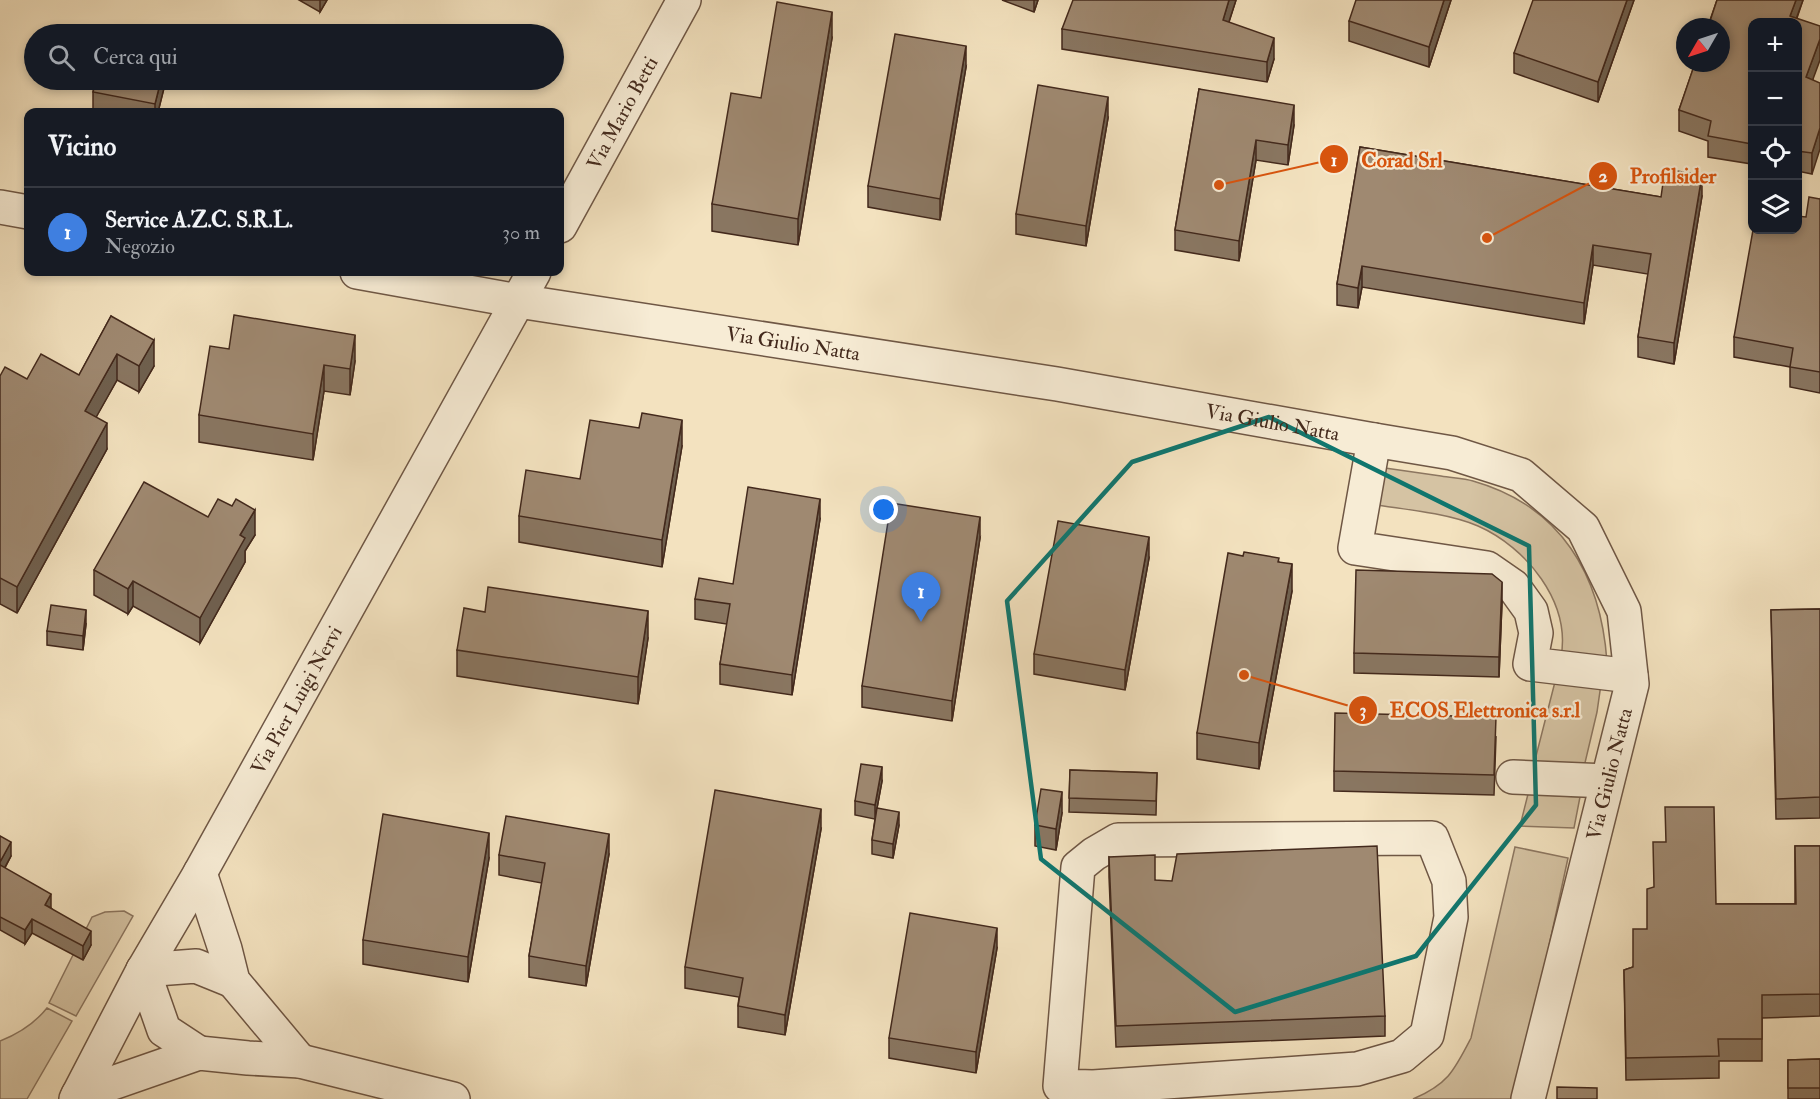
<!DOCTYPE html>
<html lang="it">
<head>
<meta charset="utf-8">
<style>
	:root { --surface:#171b24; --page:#242831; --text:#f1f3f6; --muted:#9ea1a6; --line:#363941; --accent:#c59692 }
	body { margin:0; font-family:"IM FELL Double Pica",serif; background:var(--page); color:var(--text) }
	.controls { position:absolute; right:18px; top:18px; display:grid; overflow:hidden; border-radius:12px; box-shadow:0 3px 9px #0003 }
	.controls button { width:54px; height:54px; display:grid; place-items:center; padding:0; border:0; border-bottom:2px solid var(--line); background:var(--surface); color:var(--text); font:30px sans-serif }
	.compass { position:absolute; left:1676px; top:18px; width:54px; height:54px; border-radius:50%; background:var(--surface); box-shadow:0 3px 9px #0003; rotate:231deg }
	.you { position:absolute; left:884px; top:510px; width:21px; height:21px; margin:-15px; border:4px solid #fff; border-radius:50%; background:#1a73e8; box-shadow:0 0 0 9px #1a73e833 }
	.badge { display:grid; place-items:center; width:39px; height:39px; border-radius:50%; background:var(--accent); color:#fff; font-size:20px; font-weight:700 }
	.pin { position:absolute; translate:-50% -50px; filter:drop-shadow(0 2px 3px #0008) }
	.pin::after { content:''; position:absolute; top:32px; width:21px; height:18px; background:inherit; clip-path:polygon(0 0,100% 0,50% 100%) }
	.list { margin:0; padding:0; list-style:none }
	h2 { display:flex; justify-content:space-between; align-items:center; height:78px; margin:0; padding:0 24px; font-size:26px }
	h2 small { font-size:20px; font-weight:400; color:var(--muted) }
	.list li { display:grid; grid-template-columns:39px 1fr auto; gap:18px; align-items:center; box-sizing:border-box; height:90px; padding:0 24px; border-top:2px solid var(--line) }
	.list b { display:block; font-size:22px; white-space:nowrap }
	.list p { margin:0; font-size:20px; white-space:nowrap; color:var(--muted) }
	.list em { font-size:20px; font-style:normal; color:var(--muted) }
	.icon { flex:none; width:33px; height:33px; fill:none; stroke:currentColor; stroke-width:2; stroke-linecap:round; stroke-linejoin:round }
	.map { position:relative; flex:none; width:1820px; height:1099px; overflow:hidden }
	.search { position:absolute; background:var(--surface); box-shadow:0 3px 9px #0003; left:24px; top:24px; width:540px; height:66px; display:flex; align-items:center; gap:15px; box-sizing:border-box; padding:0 21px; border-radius:33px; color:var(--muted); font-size:22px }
	.panel { position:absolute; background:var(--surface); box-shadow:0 3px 9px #0003; left:24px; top:108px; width:540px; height:168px; border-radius:12px }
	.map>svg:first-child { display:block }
</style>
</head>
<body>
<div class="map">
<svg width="1820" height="1099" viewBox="0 0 1820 1099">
	<rect width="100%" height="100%" fill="#f3e2bf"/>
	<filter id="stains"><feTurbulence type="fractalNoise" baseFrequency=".00333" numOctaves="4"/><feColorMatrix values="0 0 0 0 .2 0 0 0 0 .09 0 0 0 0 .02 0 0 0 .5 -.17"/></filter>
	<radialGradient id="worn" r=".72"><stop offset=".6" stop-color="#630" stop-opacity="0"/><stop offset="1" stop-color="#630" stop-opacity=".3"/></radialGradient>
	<g fill="#d5c3a3" stroke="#8c7660" stroke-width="1.5">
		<path d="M1378,467c21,3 42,6 63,9 11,2 22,2 32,5 88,25 128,94 134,181l-46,-5c10,-55 -35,-110 -83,-131 -31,-13 -75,-17 -109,-22z"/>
		<path d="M1557,674l44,10 -4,28 -13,55 -50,-3z"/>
		<path d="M1528,794l52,3 -6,31 -54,-2z"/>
		<path d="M1515,847l53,11 -52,241h-103c35,-15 41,-28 58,-61z"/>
		<path d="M124,911l9,5 -57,100 -27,-13 43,-86 13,-5z"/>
		<path d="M47,1008l25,13 -45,78h-27v-58c18,-7 35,-18 47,-33z"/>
	</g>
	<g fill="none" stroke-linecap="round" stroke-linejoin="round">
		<defs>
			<g id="minor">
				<path d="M0,207l28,5"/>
				<path id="s1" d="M560,226l124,-226"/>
				<path id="s2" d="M357,272l161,29 539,83 317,56 78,13 69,22 62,53 41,83 8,73 -104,415"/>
				<path d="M1374,440l-19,108 132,20 26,18 18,25 5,22 -6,31 101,12"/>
				<path d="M1513,777l94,4"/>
				<path d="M1432,838l17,43 2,36 -24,118 -25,21 -45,13 -264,18 -33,-1 18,-219 16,-13 24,-14z"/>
				<path d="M200,873l25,76 8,32 67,80"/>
				<path d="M143,970l21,60 35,23"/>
				<path d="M143,970l53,-4 37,15"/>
				<path d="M78,1095l121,-42 49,5 52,3 153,38"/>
				<path id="s3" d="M76,1099l67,-129 57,-97 334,-601"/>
			</g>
		</defs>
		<use href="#minor" stroke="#6f5745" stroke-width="36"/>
		<use href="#minor" stroke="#f7ecd5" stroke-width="33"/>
	</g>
	<g fill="#897661" stroke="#43291c" stroke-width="1.5">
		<path d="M299,0h28l-7,12z"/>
		<path d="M1002,0h36l-4,12z"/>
		<path d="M1236,0l-7,22 45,37 -7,23 -205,-33v-20z"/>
		<path d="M1451,0l-22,67 -80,-26v-20z"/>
		<path d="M1634,0l-36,102 -84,-29v-20z"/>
		<path d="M1717,0h86l-6,18 16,62 -1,94 -15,-3v-149h-45v142l-44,-7v-16l-29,-10v-21z"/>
		<path d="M832,38l-34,207 -86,-14v-27l49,-106z"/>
		<path d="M966,67l-26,153 -72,-13v-21z"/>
		<path d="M96,80h70l-8,32h-65v-20z"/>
		<path d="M1199,89l95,36 -6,40 -32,-5 -17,101 -64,-11v-20z"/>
		<path d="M1108,118l-22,128 -70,-12v-20z"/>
		<path d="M1360,147l301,50 41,-1 -28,168 -36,-7v-20l10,-63 -55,-9 -9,59 -222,-37 -4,21 -21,-3v-21z"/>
		<path d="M1820,199v194l-30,-6v-20l-56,-10v-20z"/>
		<path d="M111,316l43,50 -15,26 -22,-12 -21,37 11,32 -90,164 -17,-9v-228l27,3 52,-4z"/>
		<path d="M229,349l126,12 -5,34 -26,-4 -11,69 -114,-18v-27z"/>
		<path d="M682,446l-20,121 -143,-25v-26l61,-37z"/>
		<path d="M208,517l47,18 -10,16v11l-45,81 -67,-37 -5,8 -34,-19v-25z"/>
		<path d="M820,519l-28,176 -72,-11v-20l7,-40 -32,-5v-20l38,-15z"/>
		<path d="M980,538l-28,183 -90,-14v-21z"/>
		<path d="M1149,558l-24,132 -91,-16v-20z"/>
		<path d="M1279,562l13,29 -33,178 -62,-10v-26z"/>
		<path d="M1502,602l-3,75 -145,-4v-20z"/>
		<path d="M1820,609v209l-44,1 -5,-209z"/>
		<path d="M86,624l-3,26 -36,-5v-14z"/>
		<path d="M648,638l-10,66 -181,-28v-26z"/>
		<path d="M1496,737l-2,58 -160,-4v-20z"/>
		<path d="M1070,770l87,3 -1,42 -87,-3z"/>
		<path d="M882,781l-5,27 22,17 -6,33 -21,-4v-14l3,-21 -20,-4v-14z"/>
		<path d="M1062,813l-6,37 -21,-4v-21z"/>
		<path d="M821,829l-36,206 -47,-8v-21l1,-9 -54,-9v-21z"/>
		<path d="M0,836l11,20 -6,12 46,40 40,37 -8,15 -51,-27 -7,11 -25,-14z"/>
		<path d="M1795,846h25v170l-58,2v43h-43v17l-93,2 -2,-110 9,-3 14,-38 69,-25h79z"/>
		<path d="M609,854l-23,132 -57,-9v-21l13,-73 -43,-8v-20z"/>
		<path d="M1109,857l46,23 230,136v20l-269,11 -7,-170z"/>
		<path d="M489,858l-21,124 -105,-18v-24z"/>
		<path d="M997,948l-21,125 -87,-15v-20z"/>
		<path d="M1820,1059v40h-32v-39z"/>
	</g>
	<g fill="#6f604f" stroke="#43291c" stroke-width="1.5">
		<path d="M320,0h7l-7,12z"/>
		<path d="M1034,0h4l-4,12z"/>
		<path d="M1229,0h7l-13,40v-20z"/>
		<path d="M1444,0h7l-22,67v-20z"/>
		<path d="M1627,0h7l-36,102v-20z"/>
		<path d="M1796,0h7l-8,22 -5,-6z"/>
		<path d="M832,12v26l-34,207v-26z"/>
		<path d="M1274,38v21l-7,23v-20z"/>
		<path d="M1820,39v21l-14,38v-21z"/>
		<path d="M966,46v21l-26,153v-21z"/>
		<path d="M161,80h5l-8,32h-3v-8z"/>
		<path d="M1108,97v21l-22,128v-20z"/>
		<path d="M1294,105v20l-6,40v-20z"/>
		<path d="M1820,128v21l-8,25v-21z"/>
		<path d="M1256,140v20l-17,101v-20z"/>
		<path d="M1702,175v21l-28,168v-21z"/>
		<path d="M1593,245v20l-9,59v-21z"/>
		<path d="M1362,266v21l-4,21v-20z"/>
		<path d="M355,335v26l-5,34v-26z"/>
		<path d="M154,340v26l-15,26v-26z"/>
		<path d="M117,354v26l-32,57v-26z"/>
		<path d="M324,365v26l-11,69v-26z"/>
		<path d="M682,420v26l-20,121v-27z"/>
		<path d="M107,423v26l-90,164v-26z"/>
		<path d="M820,499v20l-28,176v-20z"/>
		<path d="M255,510v25l-10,16v11l-45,81v-25l40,-83z"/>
		<path d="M980,517v21l-28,183v-20z"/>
		<path d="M1149,537v21l-24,132v-20z"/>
		<path d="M1292,564v27l-33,178v-26z"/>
		<path d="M133,581v25l-5,8v-25z"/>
		<path d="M1502,582v20l-3,75v-20z"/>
		<path d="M86,610v14l-3,26v-14z"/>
		<path d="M648,611v27l-10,66v-27z"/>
		<path d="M882,767v14l-7,38v-14z"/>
		<path d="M1062,792v21l-6,37v-21z"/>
		<path d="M821,809v20l-36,206v-20z"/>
		<path d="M899,812v13l-6,33v-14z"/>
		<path d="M489,833v25l-21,124v-25z"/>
		<path d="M609,834v20l-23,132v-20z"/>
		<path d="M11,842v14l-11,20v-14z"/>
		<path d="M51,894v14l-6,-3z"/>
		<path d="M32,919v14l-7,11v-14z"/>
		<path d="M997,928v20l-21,125v-21z"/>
		<path d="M91,931v14l-8,15v-14z"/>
	</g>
	<g fill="#9f8971" stroke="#43291c" stroke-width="1.5">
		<path d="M1073,0h156l-6,20 51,18 -7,24 -205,-33z"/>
		<path d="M1356,0h88l-15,47 -80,-26z"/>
		<path d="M1533,0h94l-29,82 -84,-29z"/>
		<path d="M1717,0h79l-6,16 30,10v13l-14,38 14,6v45l-8,25 -15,-2v-129h-45v122l-44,-8 3,-15 -32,-11 16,-47h26v-36h-13z"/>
		<path d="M777,2l55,10 -34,207 -86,-15 19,-111 30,5z"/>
		<path d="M895,34l71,12 -26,153 -72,-13z"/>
		<path d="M96,80h65l-6,24 -62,-12z"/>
		<path d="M1038,85l70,12 -22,129 -70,-12z"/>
		<path d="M1199,89l95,16 -6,40 -32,-5 -17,101 -64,-11z"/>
		<path d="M1360,147l301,50 4,-28 37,6 -28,168 -36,-6 13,-83 -58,-9 -9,58 -222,-37 -4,22 -21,-4z"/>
		<path d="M1809,197l11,2v173l-30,-5 3,-19 -59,-11 19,-107h44v-14l9,1z"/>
		<path d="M234,315l121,20 -5,34 -26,-4 -11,69 -114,-19 11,-69 19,3z"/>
		<path d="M111,316l43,24 -15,26 -22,-12 -32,57 22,12 -90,164 -17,-9v-202l5,-9 22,12 14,-25 38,21z"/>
		<path d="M642,413l40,7 -20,120 -143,-24 7,-46 54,9 10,-59 49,8z"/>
		<path d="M144,482l64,35 10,-18 14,7 4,-7 19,11 -15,25 5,3 -45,80 -67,-37 -5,8 -34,-19z"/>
		<path d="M748,487l72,12 -28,176 -72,-11 10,-60 -35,-5 4,-21 34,6z"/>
		<path d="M891,503l89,14 -28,184 -90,-15z"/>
		<path d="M1058,521l91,16 -24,133 -91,-16z"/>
		<path d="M1244,552l35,6 -1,4 14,2 -33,179 -62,-10 31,-180 15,3z"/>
		<path d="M1356,570l136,4 10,8 -3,75 -145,-4z"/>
		<path d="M488,587l160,24 -10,66 -181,-27 7,-42 21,4z"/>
		<path d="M51,605l35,5 -3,26 -36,-5z"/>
		<path d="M1820,609v188l-44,2 -5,-189z"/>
		<path d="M1335,713l161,4 -2,58 -160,-4z"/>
		<path d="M861,764l21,3 -7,38 -20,-4z"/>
		<path d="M1070,770l87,3 -1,28 -87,-3z"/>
		<path d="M1041,789l21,3 -6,37 -21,-4z"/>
		<path d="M715,790l106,19 -36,206 -47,-9 5,-28 -58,-11z"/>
		<path d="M1665,807h49l2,97h80l-1,-58h25v148l-58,1v44h-44l1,17 -93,2 -2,-88 9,-3v-38h14v-40l7,-2 -1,-45h13z"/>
		<path d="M877,808l22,4 -6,32 -21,-4z"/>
		<path d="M383,814l106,19 -21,124 -105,-17z"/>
		<path d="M506,816l103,18 -23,132 -57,-10 16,-93 -46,-8z"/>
		<path d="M0,836l11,6 -11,20z"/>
		<path d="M1377,846l8,170 -269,10 -7,-169 46,-2v25l17,1 5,-27z"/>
		<path d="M0,865l51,29 -6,11 46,26 -8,15 -51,-27 -7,11 -25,-13z"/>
		<path d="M910,913l87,15 -21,124 -87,-14z"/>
		<path d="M1820,1059v29h-32v-28z"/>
		<path d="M1557,1087l40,1v11h-40z"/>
	</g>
	<path fill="none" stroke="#0f766e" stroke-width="4.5" stroke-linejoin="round" d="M1269,417l260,129 7,259 -120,151 -181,56 -194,-153 -34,-258 125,-139z"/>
	<g text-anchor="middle" stroke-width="4.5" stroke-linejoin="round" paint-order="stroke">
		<g font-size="20" fill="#43291c" stroke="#f7ecd5">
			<text dy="7" stroke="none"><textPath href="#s1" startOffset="129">Via Mario Betti</textPath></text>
			<text dy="7" stroke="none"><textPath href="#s2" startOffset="442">Via Giulio Natta</textPath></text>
			<text dy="7" stroke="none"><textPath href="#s2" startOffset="928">Via Giulio Natta</textPath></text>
			<text dy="7" stroke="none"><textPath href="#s3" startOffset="456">Via Pier Luigi Nervi</textPath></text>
			<text transform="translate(1609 774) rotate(-76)" y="7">Via Giulio Natta</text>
		</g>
	</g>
	<path fill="none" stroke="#d8540e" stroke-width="2" d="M1219 185L1334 159M1487 238L1603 176M1244 675L1363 710"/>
	<g fill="#d8540e" stroke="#f7ecd5" stroke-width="2">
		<circle cx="1219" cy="185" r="6"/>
		<circle cx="1487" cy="238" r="6"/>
		<circle cx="1244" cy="675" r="6"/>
		<circle cx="1334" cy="159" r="15"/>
		<circle cx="1603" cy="176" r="15"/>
		<circle cx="1363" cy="710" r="15"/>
	</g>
	<g font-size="18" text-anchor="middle" font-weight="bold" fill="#fff">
		<text x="1334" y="166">1</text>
		<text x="1603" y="182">2</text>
		<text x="1363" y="716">3</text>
	</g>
	<g font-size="21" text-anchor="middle" font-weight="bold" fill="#d8540e" stroke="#f7ecd5" stroke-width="4.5" stroke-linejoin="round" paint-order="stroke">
		<text x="1402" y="167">Corad Srl</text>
		<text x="1673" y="183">Profilsider</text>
		<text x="1485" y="717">ECOS Elettronica s.r.l</text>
	</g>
	<rect width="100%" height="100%" filter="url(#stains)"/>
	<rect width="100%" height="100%" fill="url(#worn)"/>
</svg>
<div class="controls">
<button>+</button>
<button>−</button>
<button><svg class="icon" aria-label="locate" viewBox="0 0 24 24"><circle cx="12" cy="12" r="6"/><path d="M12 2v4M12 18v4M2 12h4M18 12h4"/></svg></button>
<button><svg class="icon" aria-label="layers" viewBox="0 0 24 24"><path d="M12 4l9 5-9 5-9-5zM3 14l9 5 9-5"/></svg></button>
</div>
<svg class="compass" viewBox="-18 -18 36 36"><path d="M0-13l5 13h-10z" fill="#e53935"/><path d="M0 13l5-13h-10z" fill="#9ea1a6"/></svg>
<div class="you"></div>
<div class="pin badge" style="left:921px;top:622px;background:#3f7fe0">1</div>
<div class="search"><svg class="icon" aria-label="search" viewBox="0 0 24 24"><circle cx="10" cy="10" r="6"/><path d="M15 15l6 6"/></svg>Cerca qui</div>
<section class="panel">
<h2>Vicino<small></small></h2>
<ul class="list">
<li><span class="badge" style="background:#3f7fe0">1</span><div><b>Service A.Z.C. S.R.L.</b><p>Negozio</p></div><em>30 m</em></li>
</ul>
</section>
</div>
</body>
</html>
